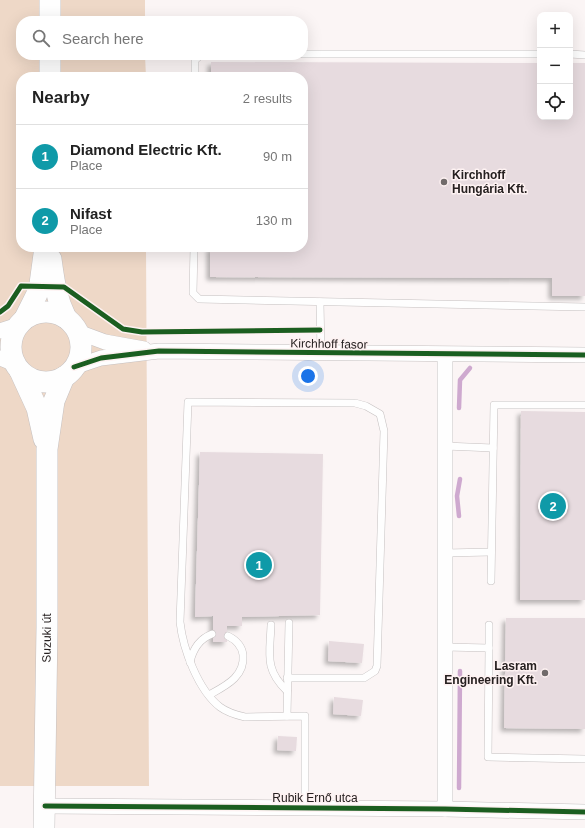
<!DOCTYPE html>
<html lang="en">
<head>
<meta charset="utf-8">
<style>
	:root { --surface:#fff; --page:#f6f6f6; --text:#222; --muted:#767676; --line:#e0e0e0; --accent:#b45309 }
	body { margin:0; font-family:Helvetica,sans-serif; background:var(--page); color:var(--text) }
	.controls { position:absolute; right:12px; top:12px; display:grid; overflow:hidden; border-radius:8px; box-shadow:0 4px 16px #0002 }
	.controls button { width:36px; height:36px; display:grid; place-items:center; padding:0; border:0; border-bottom:1px solid var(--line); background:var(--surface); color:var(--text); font:20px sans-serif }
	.you { position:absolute; left:308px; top:376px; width:14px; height:14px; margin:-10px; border:3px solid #fff; border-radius:50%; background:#1a73e8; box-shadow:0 0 0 6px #1a73e833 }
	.badge { display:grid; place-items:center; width:26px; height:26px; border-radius:50%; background:var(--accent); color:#fff; font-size:13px; font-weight:700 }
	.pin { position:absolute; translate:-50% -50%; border:2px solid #fff; box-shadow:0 1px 4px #0006 }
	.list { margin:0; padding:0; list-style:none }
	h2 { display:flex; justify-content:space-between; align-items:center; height:52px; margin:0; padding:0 16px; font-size:17px }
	h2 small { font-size:13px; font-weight:400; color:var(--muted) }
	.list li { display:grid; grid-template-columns:26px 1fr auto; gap:12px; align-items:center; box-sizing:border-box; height:64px; padding:0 16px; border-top:1px solid var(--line) }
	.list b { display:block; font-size:15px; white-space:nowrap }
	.list p { margin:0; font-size:13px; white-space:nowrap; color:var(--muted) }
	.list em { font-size:13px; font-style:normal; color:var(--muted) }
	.icon { flex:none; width:22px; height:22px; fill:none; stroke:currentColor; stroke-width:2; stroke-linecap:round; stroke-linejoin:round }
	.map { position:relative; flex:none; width:585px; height:828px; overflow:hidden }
	.search { position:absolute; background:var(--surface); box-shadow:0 4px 16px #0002; left:16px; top:16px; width:292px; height:44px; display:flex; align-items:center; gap:10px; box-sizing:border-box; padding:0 14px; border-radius:16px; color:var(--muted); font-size:15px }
	.panel { position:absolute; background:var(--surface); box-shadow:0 4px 16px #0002; left:16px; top:72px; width:292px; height:180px; border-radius:16px }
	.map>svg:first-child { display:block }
</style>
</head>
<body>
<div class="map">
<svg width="585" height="828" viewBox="0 0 585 828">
	<defs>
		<filter id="shadow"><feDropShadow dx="-3.5" dy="3.5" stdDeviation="2" flood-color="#0004"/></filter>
	</defs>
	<rect width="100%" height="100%" fill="#fbf5f5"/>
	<path fill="#eed8c7" d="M0,0h145v21h-124v34h124l1,22h-125v170h125l3,539h-149z"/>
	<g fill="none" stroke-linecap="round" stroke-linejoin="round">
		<g stroke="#cea9cf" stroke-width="4.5">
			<path d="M459,408l1,-28 10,-12"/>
			<path d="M459,516l-2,-20 3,-17"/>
			<path d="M459,788l1,-117"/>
		</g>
	</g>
	<g fill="#e7dbdf" filter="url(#shadow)">
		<path d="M211,62l329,1v54h30v-54h15v233h-33v-18l-342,-1v-30h93v-170h-92z"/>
		<path d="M521,411l64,1v188h-65z"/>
		<path d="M200,452l123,2 -3,161 -78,2v9h-15v16h-14v-26l-18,1z"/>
		<path d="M506,618h79v111l-81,-1z"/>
		<path d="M329,641l35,3 -2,19 -34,-2z"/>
		<path d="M334,697l29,3 -2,16 -28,-2z"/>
		<path d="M278,736l19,1 -1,14 -19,-1z"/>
	</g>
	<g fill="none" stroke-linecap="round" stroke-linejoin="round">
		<defs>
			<g id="service">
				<path d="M303,54h237"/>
				<path d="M570,54l15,1"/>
				<path d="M195,77v-17l6,-5"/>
				<path d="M194,247l-1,46 6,6 386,8"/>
				<path d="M320,302l1,51"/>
				<path d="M445,446l48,2"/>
				<path d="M445,553l46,-1"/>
				<path d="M491,581l3,-176h91"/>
				<path d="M271,625c-1,29 -7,44 16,66"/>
				<path d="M445,647l44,1 -1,109 97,2"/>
				<path d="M489,648v-23"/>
				<path d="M190,662c3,-13 9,-23 22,-28"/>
				<path d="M287,678h77l11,-7 2,-5 7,-235 -4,-17 -14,-8 -11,-3 -167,-1 -8,220c3,27 18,68 40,85 8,6 16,8 25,10l60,-1v92"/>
				<path d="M209,695c16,-9 36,-18 34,-40 -1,-9 -7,-15 -15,-19"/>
				<path d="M287,716l2,-93"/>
			</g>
			<g id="minor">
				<path d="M0,331l18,-6"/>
				<path d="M78,332l27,10 39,7"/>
				<path d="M0,358l15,6"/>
				<path d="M74,367l27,-9 58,-7 426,4"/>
				<path d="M45,806l400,3 140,3"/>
				<path d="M445,809v-454"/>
			</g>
			<g id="secondary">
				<path d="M50,0v21"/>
				<path d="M50,77v-22"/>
				<path d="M51,259c3,22 5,39 15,59"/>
				<circle cx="46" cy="347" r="35"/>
				<path d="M25,318l12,-24 3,-10 5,-37"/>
				<path d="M20,371l17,37 7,31"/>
				<path id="s1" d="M44,828l3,-201v-178l7,-48 10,-24"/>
			</g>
		</defs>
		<use href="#service" stroke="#c5c0c0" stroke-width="8"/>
		<use href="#minor" stroke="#c5c0c0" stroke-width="16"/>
		<use href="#secondary" stroke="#c5c0c0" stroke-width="22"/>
		<use href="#service" stroke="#fefefe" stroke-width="7"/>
		<use href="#minor" stroke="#fefefe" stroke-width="15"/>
		<use href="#secondary" stroke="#fefefe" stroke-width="21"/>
		<defs>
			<g id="cycleway">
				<path d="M0,312l8,-6 13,-20 43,1 59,42 19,3 178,-2"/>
				<path d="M74,367l27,-9 58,-7 426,4"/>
				<path d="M45,806l400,3 140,3"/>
			</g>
		</defs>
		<use href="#cycleway" stroke="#fef2f2" stroke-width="8"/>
		<use href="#cycleway" stroke="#1b5e20" stroke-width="5"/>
	</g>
	<g fill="#716b6b" stroke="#fef2f2" stroke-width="1.5">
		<circle cx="444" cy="182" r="4"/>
		<circle cx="545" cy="673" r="4"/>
	</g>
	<g text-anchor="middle" stroke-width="3" stroke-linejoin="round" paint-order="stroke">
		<g font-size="12" font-weight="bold" fill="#262020" stroke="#fef2f2" text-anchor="start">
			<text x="452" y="179">Kirchhoff<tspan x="452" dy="14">Hungária Kft.</tspan></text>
			<text x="537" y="670" text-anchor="end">Lasram<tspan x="537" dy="14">Engineering Kft.</tspan></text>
		</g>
		<g font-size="12" fill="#262020" stroke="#fef2f2">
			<text transform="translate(329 344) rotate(1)" y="4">Kirchhoff fasor</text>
			<text dy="4" stroke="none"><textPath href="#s1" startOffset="190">Suzuki út</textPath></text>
			<text x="315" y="802">Rubik Ernő utca</text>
		</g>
	</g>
</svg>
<div class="controls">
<button>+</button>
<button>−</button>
<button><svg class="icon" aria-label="locate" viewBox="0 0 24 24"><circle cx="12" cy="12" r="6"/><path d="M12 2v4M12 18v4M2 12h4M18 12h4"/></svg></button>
</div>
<div class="you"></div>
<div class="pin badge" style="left:259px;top:565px;background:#0f9aa8">1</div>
<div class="pin badge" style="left:553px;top:506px;background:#0f9aa8">2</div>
<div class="search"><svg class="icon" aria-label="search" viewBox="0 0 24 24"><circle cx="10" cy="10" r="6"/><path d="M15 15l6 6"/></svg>Search here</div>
<section class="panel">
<h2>Nearby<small>2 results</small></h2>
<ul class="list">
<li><span class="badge" style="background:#0f9aa8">1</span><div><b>Diamond Electric Kft.</b><p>Place</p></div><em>90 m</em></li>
<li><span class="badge" style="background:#0f9aa8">2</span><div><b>Nifast</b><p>Place</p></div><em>130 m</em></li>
</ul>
</section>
</div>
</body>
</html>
